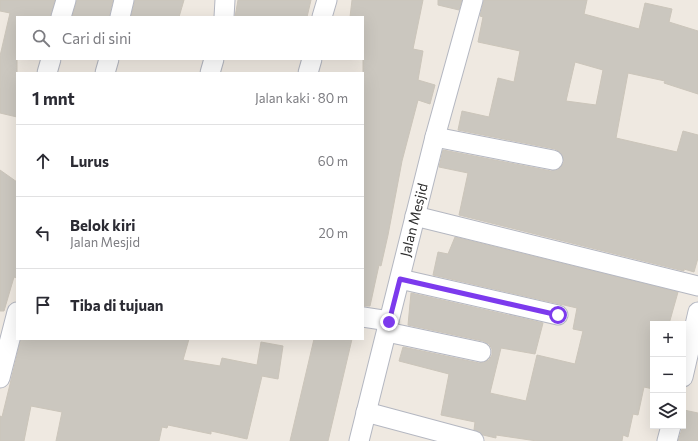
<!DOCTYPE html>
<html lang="id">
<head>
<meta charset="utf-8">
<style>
	:root { --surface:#fff; --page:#f7f7f7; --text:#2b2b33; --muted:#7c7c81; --line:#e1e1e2 }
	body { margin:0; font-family:Commissioner,sans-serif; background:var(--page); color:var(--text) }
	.controls { position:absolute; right:12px; bottom:12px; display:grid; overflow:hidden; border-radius:0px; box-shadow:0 4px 16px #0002 }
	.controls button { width:36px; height:36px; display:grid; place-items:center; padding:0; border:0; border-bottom:1px solid var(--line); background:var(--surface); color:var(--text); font:20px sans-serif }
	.stop { position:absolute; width:12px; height:12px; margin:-9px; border:3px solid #7c3aed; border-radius:50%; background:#fff }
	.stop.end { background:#7c3aed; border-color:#fff; box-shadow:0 1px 4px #0008 }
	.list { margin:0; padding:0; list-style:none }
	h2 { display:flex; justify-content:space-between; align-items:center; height:52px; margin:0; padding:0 16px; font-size:17px }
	h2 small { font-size:13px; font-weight:400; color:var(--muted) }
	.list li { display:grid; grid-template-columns:26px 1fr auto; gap:12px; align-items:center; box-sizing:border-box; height:72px; padding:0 16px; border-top:1px solid var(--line) }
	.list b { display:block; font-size:15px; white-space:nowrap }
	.list p { margin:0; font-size:13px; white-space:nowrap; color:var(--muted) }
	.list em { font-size:13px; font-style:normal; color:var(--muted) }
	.icon { flex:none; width:22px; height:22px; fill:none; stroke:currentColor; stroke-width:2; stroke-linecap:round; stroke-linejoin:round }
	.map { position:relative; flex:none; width:698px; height:441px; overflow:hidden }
	.search { position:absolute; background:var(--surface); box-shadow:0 4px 16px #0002; left:16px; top:16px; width:348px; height:44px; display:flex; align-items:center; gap:10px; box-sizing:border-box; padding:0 14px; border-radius:0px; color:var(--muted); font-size:15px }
	.panel { position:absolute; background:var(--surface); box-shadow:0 4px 16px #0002; left:16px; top:72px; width:348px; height:268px; border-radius:0px }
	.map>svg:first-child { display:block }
</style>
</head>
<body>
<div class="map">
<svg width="698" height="441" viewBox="0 0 698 441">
	<rect width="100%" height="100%" fill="#efe9e1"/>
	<g fill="#cbc7bf" stroke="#cbc5ba" fill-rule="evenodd">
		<path d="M0,0h55l-5,17h-33v100l-17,-4v-57l10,-43 -10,-2z"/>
		<path d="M77,0h36l-4,17h-37z"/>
		<path d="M135,0h49l-5,17h-48z"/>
		<path d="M238,0h73l-4,17h-72z"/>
		<path d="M352,0h71l-10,49 10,2 -5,29 17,5 -5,19 -12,-4 -16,61 -14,74 -7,31 -2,-1 -9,41h-7v-289h-13z"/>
		<path d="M438,0h24l-3,10 -21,-5z"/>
		<path d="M484,0h103l-3,14 55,15 6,-26 27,6 -3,13 29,9v63l-34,-11 1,-2 -37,-8 -12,65 61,14 6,-21 15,4v123l-4,14 -10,-3v2l-225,-56 9,-42 -29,-6 4,-17 108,21 10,-4 3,-5 -4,-10 -5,-3 -97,-19 4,-19 27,6 9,-39 16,4 6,-31 -42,-9 5,-25 -3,-1zM575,62l28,8 -7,35 -30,-4z"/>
		<path d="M0,170l17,12v96l-3,-1 -10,34h-4z"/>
		<path d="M455,237l223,55 -9,32h-16v65l-9,-2 -6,28 -5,-1 -5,23 -5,-2 -1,6h-85l-41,-6v3l-13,-3 -9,-5 1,-8 -34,-7 8,-41 -50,-13 4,-14 76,16 10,-3 3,-5v-6l-3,-5 -6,-3 -75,-16 3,-32 132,30 -8,31 -34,-6 -11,45 36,8 11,-46 38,9 8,-33 -10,-2 4,-21 -144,-33 5,-23 10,2z"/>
		<path d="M21,339h168l-6,21 37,6 2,-8 35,7 4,-23 22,4 -5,33 -16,-3 -15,63 -36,-8v3l-43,-9 -1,3 -5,-1 -3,14h-103l6,-29 -31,-6 -7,35h-24v-25l2,1z"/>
		<path d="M314,339h38l-24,102h-38z"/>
		<path d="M684,410l14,3v28h-20l5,-15z"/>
	</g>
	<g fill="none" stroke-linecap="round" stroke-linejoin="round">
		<defs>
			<g id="street">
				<path d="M61,17l5,-17"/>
				<path d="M120,17l4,-17"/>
				<path d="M224,17l1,-17"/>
				<path d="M322,17l5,-17"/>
				<path d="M47,73l4,-14"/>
				<path d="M105,73l4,-14"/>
				<path d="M210,73l4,-14"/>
				<path d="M308,73l4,-14"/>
				<path d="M435,137l118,23"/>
				<path d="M415,216l283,70"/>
				<path d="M400,279l158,36"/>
				<path d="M363,317l26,4"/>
				<path d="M387,332l94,20"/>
				<path d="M683,377l15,-65"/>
				<path d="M0,378l17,-66"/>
				<path d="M366,412l108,29"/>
				<path d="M359,441l76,-304 38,-137"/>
				<path d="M667,441l4,-15"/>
			</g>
		</defs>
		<use href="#street" stroke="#b4b7c1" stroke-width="21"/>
		<use href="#street" stroke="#fff" stroke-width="19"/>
	</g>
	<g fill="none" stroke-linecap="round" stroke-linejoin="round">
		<path stroke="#7c3aed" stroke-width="5" d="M389,322l11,-43 158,36"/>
	</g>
	<g text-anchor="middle" stroke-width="3" stroke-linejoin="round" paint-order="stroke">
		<g font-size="14" fill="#2e2e2e" stroke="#fff">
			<text transform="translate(414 220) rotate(-76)" y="5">Jalan Mesjid</text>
		</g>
	</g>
</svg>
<div class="controls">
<button>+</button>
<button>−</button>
<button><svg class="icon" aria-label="layers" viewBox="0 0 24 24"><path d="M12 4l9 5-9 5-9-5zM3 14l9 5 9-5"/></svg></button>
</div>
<div class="stop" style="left:558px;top:315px"></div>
<div class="stop end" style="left:389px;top:322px"></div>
<div class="search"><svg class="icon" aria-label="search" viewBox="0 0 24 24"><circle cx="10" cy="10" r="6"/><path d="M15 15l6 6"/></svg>Cari di sini</div>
<section class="panel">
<h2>1 mnt<small>Jalan kaki · 80 m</small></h2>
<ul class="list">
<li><svg class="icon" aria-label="ahead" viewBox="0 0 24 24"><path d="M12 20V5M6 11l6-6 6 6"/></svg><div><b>Lurus</b></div><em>60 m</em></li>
<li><svg class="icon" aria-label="left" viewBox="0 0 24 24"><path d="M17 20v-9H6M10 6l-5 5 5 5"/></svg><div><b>Belok kiri</b><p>Jalan Mesjid</p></div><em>20 m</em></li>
<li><svg class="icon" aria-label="arrive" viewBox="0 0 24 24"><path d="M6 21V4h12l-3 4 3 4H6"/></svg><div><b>Tiba di tujuan</b></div></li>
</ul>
</section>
</div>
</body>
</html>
